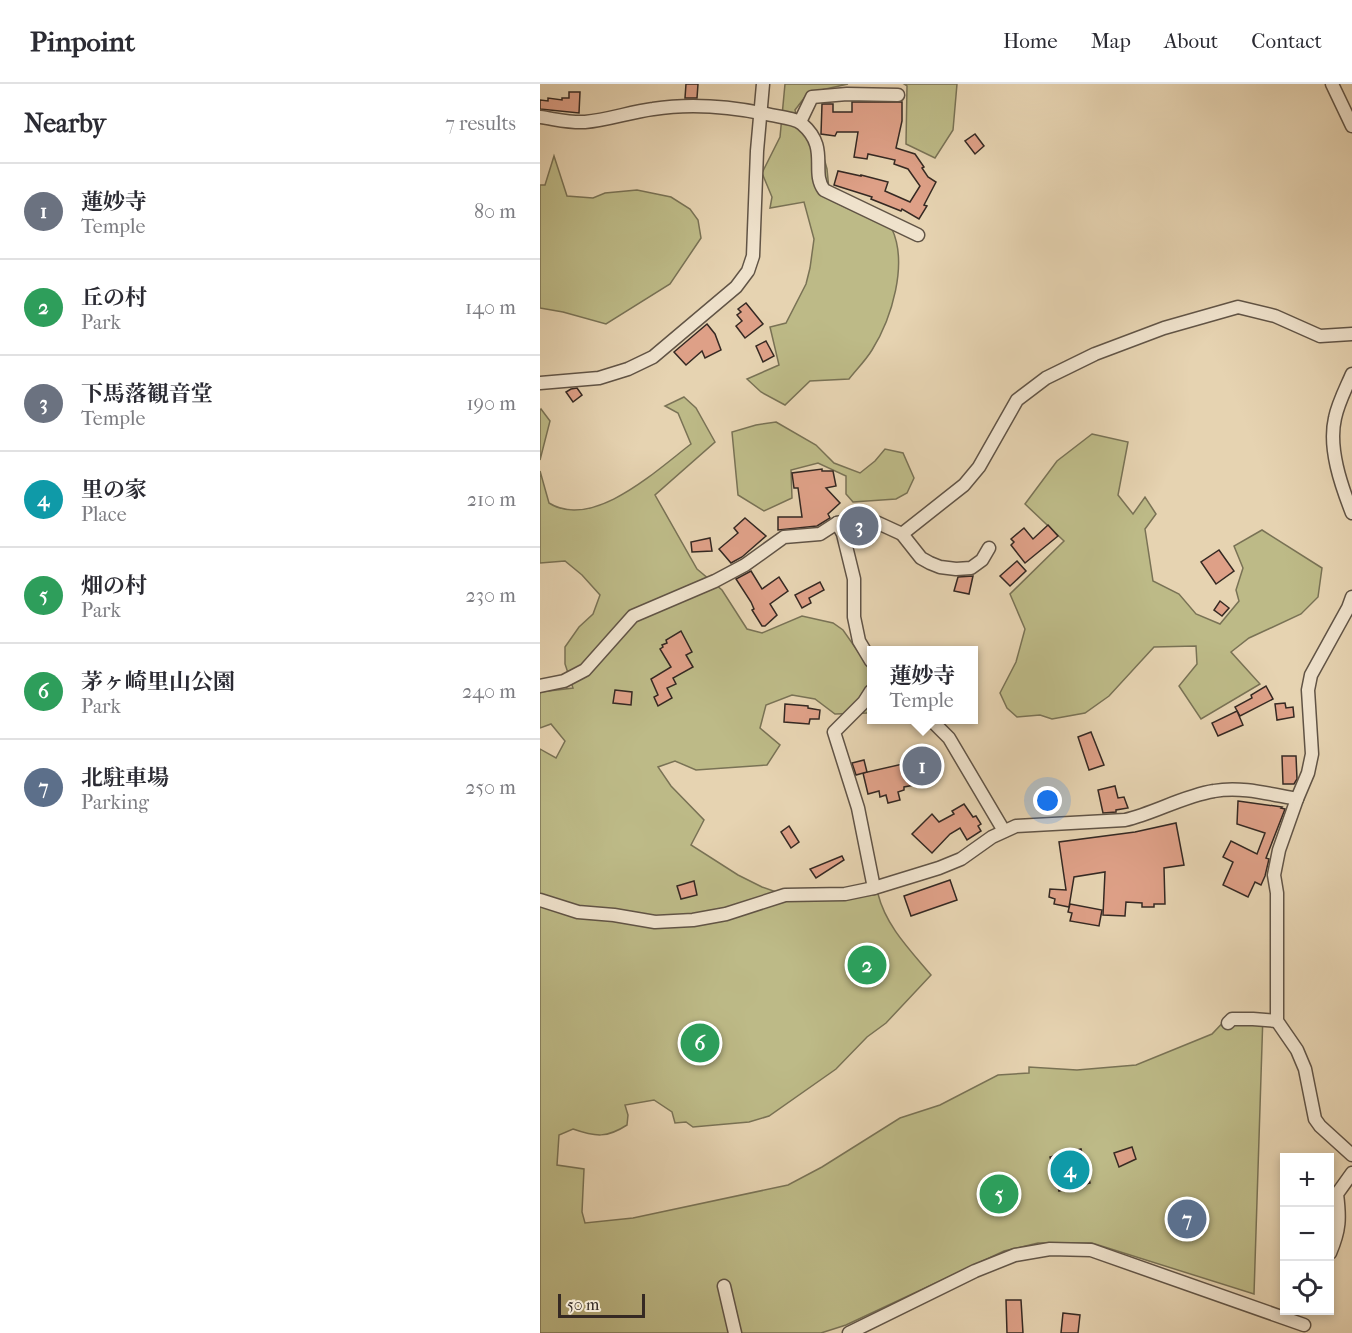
<!DOCTYPE html>
<html lang="en">
<head>
<meta charset="utf-8">
<style>
	:root { --surface:#fff; --page:#f7f7f7; --text:#2b2b33; --muted:#7c7c81; --line:#e1e1e2; --accent:#8f2418 }
	body { margin:0; font-family:"IM FELL French Canon","Noto Serif JP",serif; background:var(--page); color:var(--text) }
	.controls { position:absolute; right:18px; bottom:18px; display:grid; overflow:hidden; border-radius:0px; box-shadow:0 3px 9px #0003 }
	.controls button { width:54px; height:54px; display:grid; place-items:center; padding:0; border:0; border-bottom:2px solid var(--line); background:var(--surface); color:var(--text); font:30px sans-serif }
	.scale { position:absolute; left:18px; bottom:15px; width:87px; box-sizing:border-box; padding-left:6px; border:3px solid #352923; border-top:0; font-size:16px; line-height:21px; white-space:nowrap; color:#352923; -webkit-text-stroke:4px #efe2cc; paint-order:stroke }
	.you { position:absolute; left:508px; top:717px; width:21px; height:21px; margin:-15px; border:4px solid #fff; border-radius:50%; background:#1a73e8; box-shadow:0 0 0 9px #1a73e833 }
	.badge { display:grid; place-items:center; width:39px; height:39px; border-radius:50%; background:var(--accent); color:#fff; font-size:20px; font-weight:700 }
	.pin { position:absolute; translate:-50% -50%; border:3px solid #fff; box-shadow:0 2px 6px #0006 }
	.popup { position:absolute; left:327px; top:562px; width:111px; height:78px; box-sizing:border-box; display:grid; place-content:center; border-radius:0px; background:var(--surface); filter:drop-shadow(0 2px 4px #0005); font-size:20px; white-space:nowrap; color:var(--muted) }
	.popup b { font-size:22px; color:var(--text) }
	.popup::after { content:''; position:absolute; left:50%; top:100%; margin-left:-12px; border:12px solid transparent; border-top-color:var(--surface) }
	.list { margin:0; padding:0; list-style:none }
	h2 { display:flex; justify-content:space-between; align-items:center; height:78px; margin:0; padding:0 24px; font-size:26px }
	h2 small { font-size:20px; font-weight:400; color:var(--muted) }
	.list li { display:grid; grid-template-columns:39px 1fr auto; gap:18px; align-items:center; box-sizing:border-box; height:96px; padding:0 24px; border-top:2px solid var(--line) }
	.list b { display:block; font-size:22px; white-space:nowrap }
	.list p { margin:0; font-size:20px; white-space:nowrap; color:var(--muted) }
	.list em { font-size:20px; font-style:normal; color:var(--muted) }
	.icon { flex:none; width:33px; height:33px; fill:none; stroke:currentColor; stroke-width:2; stroke-linecap:round; stroke-linejoin:round }
	.map { position:relative; flex:none; width:812px; height:1249px; overflow:hidden }
	header { display:flex; align-items:center; gap:36px; box-sizing:border-box; height:84px; padding:0 30px; background:var(--surface); border-bottom:2px solid var(--line) }
	header strong { font-size:28px }
	nav { display:flex; gap:33px; margin-inline-start:auto; font-size:21px }
	main { display:flex }
	aside { flex:1; background:var(--surface) }
	.map>svg:first-child { display:block }
</style>
</head>
<body>
<header>
<strong>Pinpoint</strong>
<nav><a>Home</a><a>Map</a><a>About</a><a>Contact</a></nav>
</header>
<main>
<aside>
<h2>Nearby<small>7 results</small></h2>
<ul class="list">
<li><span class="badge" style="background:#6b7280">1</span><div><b>蓮妙寺</b><p>Temple</p></div><em>80 m</em></li>
<li><span class="badge" style="background:#2e9e5b">2</span><div><b>丘の村</b><p>Park</p></div><em>140 m</em></li>
<li><span class="badge" style="background:#6b7280">3</span><div><b>下馬落観音堂</b><p>Temple</p></div><em>190 m</em></li>
<li><span class="badge" style="background:#0f9aa8">4</span><div><b>里の家</b><p>Place</p></div><em>210 m</em></li>
<li><span class="badge" style="background:#2e9e5b">5</span><div><b>畑の村</b><p>Park</p></div><em>230 m</em></li>
<li><span class="badge" style="background:#2e9e5b">6</span><div><b>茅ヶ崎里山公園</b><p>Park</p></div><em>240 m</em></li>
<li><span class="badge" style="background:#5c6f8a">7</span><div><b>北駐車場</b><p>Parking</p></div><em>250 m</em></li>
</ul>
</aside>
<div class="map">
<svg width="812" height="1249" viewBox="0 0 812 1249">
	<rect width="100%" height="100%" fill="#e6d3b1"/>
	<filter id="stains"><feTurbulence type="fractalNoise" baseFrequency=".00333" numOctaves="4"/><feColorMatrix values="0 0 0 0 .2 0 0 0 0 .09 0 0 0 0 .02 0 0 0 .5 -.17"/></filter>
	<radialGradient id="worn" r=".72"><stop offset=".6" stop-color="#630" stop-opacity="0"/><stop offset="1" stop-color="#630" stop-opacity=".3"/></radialGradient>
	<g fill="#bdba87" stroke="#797255" stroke-width="1.5">
		<path d="M245,0h63l-40,9 -13,17 4,18 23,23 5,18 3,31 62,29c16,35 0,89 -20,121 -6,10 -16,20 -23,29l-39,2 -25,24 -24,-13 -14,-13 32,-14 -9,-38 16,-4 20,-39 4,-16 4,-29 -10,-37 -34,6 2,-11 -10,-24 18,-36z"/>
		<path d="M364,0h53l-4,46 -18,28 -29,-14 1,-58z"/>
		<path d="M14,72l13,40 26,2 12,-5 32,-3 34,7 19,12 8,11 3,18 -31,46 -64,40 -43,-12 -23,-4v-123h5z"/>
		<path d="M144,313l12,11 19,34 -60,53 42,74 25,21 25,39 15,4 40,-17 31,7 10,7 28,40v37l-4,6 -32,1 -20,-15 -23,-4 -26,10 -6,23 20,17 -13,20 -71,5 -21,-9 -17,6 13,19 33,34 -13,25 47,30 24,12 37,13 59,-3 20,-3c8,32 32,56 53,81l-45,48 -19,14 -31,32 -67,47 -20,6 -56,5 -7,-5 -11,1 -3,-11 -18,-12 -29,5 3,10 -1,10c-20,13 -31,12 -54,4l-14,6 -2,30 27,4 -2,43 3,11 48,-5 155,-33 34,-18 78,-49 40,-13 58,-30 31,-2v-6l48,3 59,-5 76,-31 18,-19 33,-1 -9,280 -162,-51h-54l-34,8 -158,74 -25,8h-281v-584l16,9 9,-17 -14,-17 -11,4v-36l33,-4 -8,-24v-17l14,-20 14,-13 7,-19 -18,-20 -17,-14 -25,2v-92l9,32c44,28 109,-34 142,-59l-13,-31 -13,-7z"/>
		<path d="M1,325l9,12 -10,39v-50z"/>
		<path d="M236,338l40,23 18,18 26,10 15,-12 10,-12 18,4 11,25 -7,15 -11,6 -43,3 -7,-8v-18l-28,-13 -27,7 1,28 -28,13 -26,-16 -6,-63 24,-7z"/>
		<path d="M552,350l36,8 -10,53 15,19 12,-17 11,17 -11,15 8,52 26,13 17,20 24,10 19,-23 -3,-11 7,-22 -9,-22 28,-16 60,38 -4,29 -17,17 -52,24 -18,14 29,32 -59,35 -22,-33 18,-22 -1,-18 -42,1 -45,49 -24,17 -33,6 -12,-4 -23,2 -10,-9 -7,-15 16,-31 9,-33 -15,-35 54,-53 -39,-37 32,-43z"/>
	</g>
	<g fill="#dea087" stroke="#352923" stroke-width="1.5">
		<path d="M146,0h12l-1,14h-12z"/>
		<path d="M29,8h11l-1,21 -39,-4v-9l8,1v-3l14,2v-2h7z"/>
		<path d="M312,18h50v19l-6,27 19,6 9,13 -2,1 6,9 8,5 -12,23 3,1 -8,13 -17,-10 -1,2 -30,-12 1,-2 -38,-12 4,-14 23,5v-1l27,7 -3,9 25,11 10,-16 -12,-17 -14,-5 1,-4 -27,-6 -1,5 -13,-2 4,-25h-21l-2,4 -14,-2 1,-30h11v8h19z"/>
		<path d="M435,50l9,12 -9,8 -10,-13z"/>
		<path d="M206,219l17,21 -18,14 -9,-12 6,-5 -5,-6 4,-3 -3,-3z"/>
		<path d="M167,240l8,10 6,16 -16,8 -3,-7 -16,14 -12,-13z"/>
		<path d="M226,257l8,15 -11,6 -7,-16z"/>
		<path d="M37,304l5,7 -9,7 -7,-10 5,-3z"/>
		<path d="M282,385v2h11l3,15 -10,2 14,15 -12,11 2,4 -13,8 -39,4v-13h24l-4,-29h-4l-2,-15z"/>
		<path d="M205,434l21,18 -24,21 -11,6 -12,-14 19,-16 -4,-5z"/>
		<path d="M508,441l10,11 -33,27 -14,-18 3,-3 -3,-3 13,-11 9,11z"/>
		<path d="M170,454l2,13 -20,1 -1,-10z"/>
		<path d="M679,466l15,21 -18,13 -15,-22z"/>
		<path d="M477,477l9,10 -16,15 -10,-10z"/>
		<path d="M211,487l11,18 17,-12 9,14 -18,13 7,11 -12,11h-3l-10,-16 2,-1 -3,-7 -15,-23z"/>
		<path d="M433,492l-4,18 -15,-3 4,-14z"/>
		<path d="M280,498l4,8 -15,8 2,5 -9,5 -7,-13z"/>
		<path d="M680,517l9,7 -7,8 -8,-6z"/>
		<path d="M141,547l11,21 -6,3 7,12 -20,11 3,6 -9,4 5,10 -14,8 -4,-9 4,-2 -7,-16 20,-12 -11,-18 3,-2 -1,-2 5,-2 -1,-3z"/>
		<path d="M726,602l7,13 -33,17 -5,-9 17,-9 -1,-3z"/>
		<path d="M75,606l17,2 -1,13 -18,-2z"/>
		<path d="M745,619l1,5 7,-1 1,10 -17,3 -2,-16z"/>
		<path d="M245,620l23,2v2l12,2 -1,9h-9l-1,5 -25,-2z"/>
		<path d="M697,627l6,14 -25,11 -6,-13z"/>
		<path d="M551,648l13,33 -15,5 -11,-33z"/>
		<path d="M392,669l3,14 -22,7 2,11 -11,2v3l-6,2 2,8 -12,3 -2,-8 -6,2 -1,-6 -11,3 -5,-21 40,-9 -1,-5z"/>
		<path d="M742,672h14l1,23 -3,5h-11z"/>
		<path d="M324,676l3,12 -11,3 -4,-12z"/>
		<path d="M575,702l3,12 6,-1 4,11 -12,2v2l-13,1 -5,-23z"/>
		<path d="M698,717l44,6 -1,1 4,1 -19,49 3,1 -4,17 -4,9 -6,-3 -7,15 -25,-12 10,-23 -10,-5 8,-16 26,13 8,-21 -28,-9z"/>
		<path d="M424,720l9,13 3,-1 5,8 -3,2 3,5 -14,9 -7,-12 -10,6 -18,19 -20,-19 20,-20 7,8 15,-8 -2,-3z"/>
		<path d="M636,739l8,42 -20,3 1,36h-11v3h-12v-4l-16,-1 -1,14 -22,-1 2,-43 -31,5 -5,30 -15,-3 1,-5 -6,-2 1,-8 16,1 -7,-48 76,-10z"/>
		<path d="M249,742l10,16 -8,6 -10,-16z"/>
		<path d="M302,772l2,4 -28,18 -6,-9z"/>
		<path d="M410,796l7,20 -46,16 -7,-20z"/>
		<path d="M154,797l3,14 -16,4 -4,-13z"/>
		<path d="M530,820l32,6 -3,16 -29,-5 2,-8 -4,-1z"/>
		<path d="M592,1063l4,12 -17,8 -5,-14z"/>
		<path d="M541,1065l9,34 -31,8 -9,-34z"/>
		<path d="M466,1216h15l2,33h-16z"/>
		<path d="M523,1229l17,2 -2,18h-17z"/>
	</g>
	<g fill="none" stroke-linecap="round" stroke-linejoin="round">
		<defs>
			<g id="minor">
				<path d="M792,0l20,42"/>
				<path d="M0,33c15,2 30,6 45,5 23,-2 45,-10 68,-13 38,-6 81,-2 118,6 9,2 24,3 31,9 28,24 8,47 22,66l94,45"/>
				<path d="M260,38l12,-25 35,-3 51,1"/>
				<path d="M812,290c-6,14 -14,29 -17,44 -7,30 6,67 17,95"/>
				<path d="M0,299l59,-5 29,-9 25,-12 83,-70 12,-16 5,-15 4,-105 6,-67"/>
				<path d="M297,439l6,11 11,45v38l5,24 12,20"/>
				<path d="M362,450l62,-49 15,-18 38,-67 29,-22 49,-24 69,-26 74,-21 37,9 45,20 32,-2"/>
				<path d="M812,513l-4,11 -37,67 -3,15 4,64 -4,19 -11,26 -18,51 -5,25 3,18v128l20,29 8,19 10,50 5,7 32,29"/>
				<path d="M0,602l24,-5 21,-11 48,-54 82,-35 30,-16 39,-28 36,-3 17,-11 15,-3 26,3 24,11 19,24 9,5 10,4 16,2 15,-1 11,-8 7,-12"/>
				<path d="M331,607l-7,11 -30,30 24,76 16,80"/>
				<path d="M391,636l18,18 55,93"/>
				<path d="M0,816l38,12 36,3 41,7 38,-2 33,-6 59,-19 60,-1 29,-6 65,-20 22,-9 31,-22 24,-11 109,-6c30,-7 58,-24 89,-29 27,-5 55,3 83,8"/>
				<path d="M688,939l4,-4h21l24,2"/>
				<path d="M790,1169c10,-23 10,-35 7,-59l15,-21"/>
				<path d="M184,1202l11,47"/>
				<path d="M309,1249l126,-62 40,-16 35,-6 41,1 213,75"/>
			</g>
		</defs>
		<use href="#minor" stroke="#615446" stroke-width="15"/>
		<use href="#minor" stroke="#efe2cc" stroke-width="12"/>
	</g>
	<rect width="100%" height="100%" filter="url(#stains)"/>
	<rect width="100%" height="100%" fill="url(#worn)"/>
</svg>
<div class="controls">
<button>+</button>
<button>−</button>
<button><svg class="icon" aria-label="locate" viewBox="0 0 24 24"><circle cx="12" cy="12" r="6"/><path d="M12 2v4M12 18v4M2 12h4M18 12h4"/></svg></button>
</div>
<div class="scale">50 m</div>
<div class="you"></div>
<div class="pin badge" style="left:382px;top:682px;background:#6b7280">1</div>
<div class="popup"><b>蓮妙寺</b>Temple</div>
<div class="pin badge" style="left:327px;top:881px;background:#2e9e5b">2</div>
<div class="pin badge" style="left:319px;top:442px;background:#6b7280">3</div>
<div class="pin badge" style="left:530px;top:1086px;background:#0f9aa8">4</div>
<div class="pin badge" style="left:459px;top:1110px;background:#2e9e5b">5</div>
<div class="pin badge" style="left:160px;top:959px;background:#2e9e5b">6</div>
<div class="pin badge" style="left:647px;top:1135px;background:#5c6f8a">7</div>
</div>
</main>
</body>
</html>
